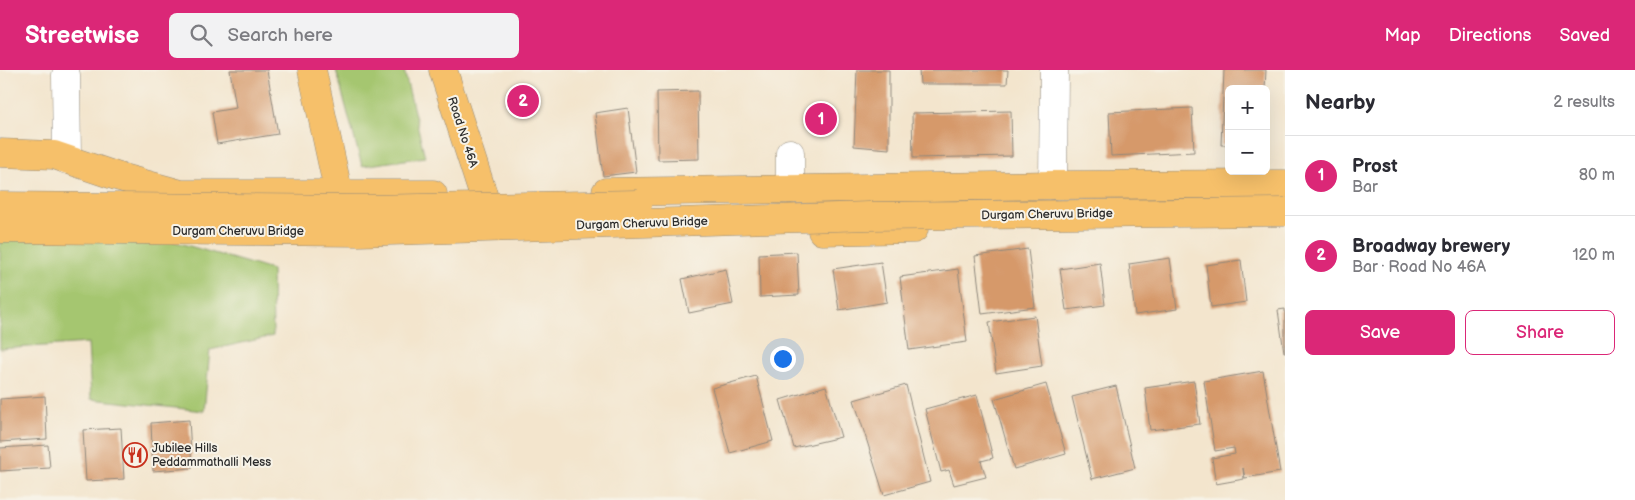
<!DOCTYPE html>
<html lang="en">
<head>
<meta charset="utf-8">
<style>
	:root { --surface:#fff; --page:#f2f2f3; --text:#2b2b33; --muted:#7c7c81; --line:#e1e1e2; --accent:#db2777 }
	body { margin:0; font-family:"Balsamiq Sans",sans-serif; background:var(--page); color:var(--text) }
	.controls { position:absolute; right:15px; top:15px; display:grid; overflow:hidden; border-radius:8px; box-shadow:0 5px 20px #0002 }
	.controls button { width:45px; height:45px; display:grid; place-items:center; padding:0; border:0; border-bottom:1px solid var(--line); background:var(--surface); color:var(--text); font:25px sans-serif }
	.you { position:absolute; left:782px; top:288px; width:18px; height:18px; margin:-12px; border:4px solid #fff; border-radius:50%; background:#1a73e8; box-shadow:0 0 0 8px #1a73e833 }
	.badge { display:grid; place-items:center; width:32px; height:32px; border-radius:50%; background:var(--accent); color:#fff; font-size:16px; font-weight:700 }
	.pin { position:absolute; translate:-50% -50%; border:2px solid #fff; box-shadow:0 1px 5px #0006 }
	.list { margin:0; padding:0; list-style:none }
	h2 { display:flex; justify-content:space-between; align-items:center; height:65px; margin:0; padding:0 20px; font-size:21px }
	h2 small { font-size:16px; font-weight:400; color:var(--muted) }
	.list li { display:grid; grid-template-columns:32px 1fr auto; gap:15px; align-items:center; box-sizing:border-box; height:80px; padding:0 20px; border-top:1px solid var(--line) }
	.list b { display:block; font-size:19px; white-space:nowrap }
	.list p { margin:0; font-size:16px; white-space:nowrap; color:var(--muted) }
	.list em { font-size:16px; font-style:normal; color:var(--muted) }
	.actions { display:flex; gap:10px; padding:15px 20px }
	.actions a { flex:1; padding:11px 0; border:1px solid var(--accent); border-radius:8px; text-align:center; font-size:18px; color:var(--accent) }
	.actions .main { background:var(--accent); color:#fff }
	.icon { flex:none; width:28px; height:28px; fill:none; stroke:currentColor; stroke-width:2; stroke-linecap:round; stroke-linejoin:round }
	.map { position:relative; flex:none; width:1285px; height:430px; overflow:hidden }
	header { display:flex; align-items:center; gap:30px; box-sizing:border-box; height:70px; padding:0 25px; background:var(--accent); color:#fff }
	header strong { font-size:24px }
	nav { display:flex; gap:28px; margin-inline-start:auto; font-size:18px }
	.search { width:350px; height:45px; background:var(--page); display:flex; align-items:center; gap:12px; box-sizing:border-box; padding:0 18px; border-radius:8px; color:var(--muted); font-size:19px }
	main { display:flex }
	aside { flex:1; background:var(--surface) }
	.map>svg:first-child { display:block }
</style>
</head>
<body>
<header>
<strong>Streetwise</strong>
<div class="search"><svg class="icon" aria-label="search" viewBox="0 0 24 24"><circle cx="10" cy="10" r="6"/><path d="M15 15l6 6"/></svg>Search here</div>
<nav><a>Map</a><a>Directions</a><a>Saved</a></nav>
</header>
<main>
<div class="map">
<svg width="1285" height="430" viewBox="0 0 1285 430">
	<rect width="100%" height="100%" fill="#f7f3e8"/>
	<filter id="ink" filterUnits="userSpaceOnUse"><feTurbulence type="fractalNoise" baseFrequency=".02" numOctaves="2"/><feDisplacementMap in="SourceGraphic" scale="10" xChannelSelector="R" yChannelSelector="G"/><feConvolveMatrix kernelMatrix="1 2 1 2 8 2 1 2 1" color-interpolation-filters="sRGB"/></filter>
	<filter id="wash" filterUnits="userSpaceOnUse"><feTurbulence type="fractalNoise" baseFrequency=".0096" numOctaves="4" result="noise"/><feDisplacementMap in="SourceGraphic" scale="20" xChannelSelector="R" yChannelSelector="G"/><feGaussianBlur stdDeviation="1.12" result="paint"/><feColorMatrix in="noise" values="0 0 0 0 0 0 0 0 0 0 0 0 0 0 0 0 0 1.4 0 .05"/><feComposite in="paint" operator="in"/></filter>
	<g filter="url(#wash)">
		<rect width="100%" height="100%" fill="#f3e5cd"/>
		<g fill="#a5c66f" stroke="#68784d">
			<path d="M336,0h68l21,87 -63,9z"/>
			<path d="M52,136l220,64 1,66 -63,14 -6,61 -113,-12 -3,-56 -88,6v-139z"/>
		</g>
		<g id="blocks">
			<g fill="#d6996a">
				<path d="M230,0h37l11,64 -61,10 -5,-32 24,-4z"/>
				<path d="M857,0h32v79l-35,-3z"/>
				<path d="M919,0h89l-1,14h-87z"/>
				<path d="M1224,0h42l-1,19h-36v56h-8z"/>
				<path d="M698,21l1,68 -41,1 -1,-68z"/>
				<path d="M628,38l8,64 -33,4 -8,-63z"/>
				<path d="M1192,38l2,44 -83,4 -2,-44z"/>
				<path d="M1011,41l1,45 -99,2 -1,-45z"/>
				<path d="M1028,179l7,58 -53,7 -7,-58z"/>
				<path d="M797,182l2,43 -39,2 -1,-43z"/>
				<path d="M1170,188l7,51 -42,6 -6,-51z"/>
				<path d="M1241,190l5,42 -35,5 -5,-42z"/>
				<path d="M881,192l6,40 -48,8 -6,-41z"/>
				<path d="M1100,193l5,42 -39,5 -6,-41z"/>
				<path d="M726,199l7,35 -44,9 -7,-34z"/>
				<path d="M958,199l9,73 -58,8 -9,-73z"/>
				<path d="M1285,239v43h-1l-6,-42z"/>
				<path d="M1035,246l7,50 -46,7 -7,-51z"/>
				<path d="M1263,301l17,101 -35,6 -2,-10 1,11 -28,5 -4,-26 23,-4 -1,-6 -19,3 -11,-70z"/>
				<path d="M756,306l17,65 -43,12 -18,-65z"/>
				<path d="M1194,311l6,43 -50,6 -5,-42z"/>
				<path d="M1046,314l20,70 -52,15 -20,-70z"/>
				<path d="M906,315l24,97 -46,13 -30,-95z"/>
				<path d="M826,316l15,51 -47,11 -14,-48z"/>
				<path d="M1116,316l19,82 -43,11 -20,-82z"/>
				<path d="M977,325l16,63 -12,3 5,16 -32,8 -5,-15 -8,2 -16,-63z"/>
				<path d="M45,326l2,43 -47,3v-43z"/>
				<path d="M189,350l3,48 -39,3 -2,-48z"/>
				<path d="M121,358l3,51 -38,2 -3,-51z"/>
				<path d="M48,375l2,23 -50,3v-23z"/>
			</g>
		</g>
	</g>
	<g filter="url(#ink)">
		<use href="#blocks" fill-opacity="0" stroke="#8f887c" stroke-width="1"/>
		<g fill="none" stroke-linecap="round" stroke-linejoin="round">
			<defs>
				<g id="minor">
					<path d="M66,5l1,85"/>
					<path d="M790,83v36"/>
					<path d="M1053,115l1,-115"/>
				</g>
				<g id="major">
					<path d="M312,0l27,125"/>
					<path d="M443,0l40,124"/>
					<path d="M0,83l54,2 62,21 65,18h252"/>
					<path d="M606,122l447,-7 232,-1"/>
					<path d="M822,161l92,-2"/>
				</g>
			</defs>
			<use href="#minor" stroke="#8f887c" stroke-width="29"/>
			<use href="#major" stroke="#8f887c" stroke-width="29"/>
			<use href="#minor" stroke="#fff" stroke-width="28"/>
			<use href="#major" stroke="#f6c06b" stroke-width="28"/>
			<defs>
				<g id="major-bridge">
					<path d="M0,136l366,3 272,-5"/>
					<path d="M0,159l359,3 510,-16 416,-4"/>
				</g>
			</defs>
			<use href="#major-bridge" stroke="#8f887c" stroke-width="29" stroke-linecap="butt"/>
			<use href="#major-bridge" stroke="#f6c06b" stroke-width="28"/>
		</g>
	</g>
	<defs>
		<symbol id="restaurant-ring" viewBox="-11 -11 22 22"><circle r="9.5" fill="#f7f3e8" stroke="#c8321e" stroke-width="1.5"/><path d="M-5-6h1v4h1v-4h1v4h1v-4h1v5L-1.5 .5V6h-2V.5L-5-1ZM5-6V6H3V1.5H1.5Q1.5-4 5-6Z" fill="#c8321e"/></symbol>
	</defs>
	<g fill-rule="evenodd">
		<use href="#restaurant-ring" x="121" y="371" width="28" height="28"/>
	</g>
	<g text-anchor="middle" stroke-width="4" stroke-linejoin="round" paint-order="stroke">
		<g font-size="12" fill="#2b2b2b" stroke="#f7f3e8">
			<text transform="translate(463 62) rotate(72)" y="4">Road No 46A</text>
			<text transform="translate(1047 144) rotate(-1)" y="4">Durgam Cheruvu Bridge</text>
			<text transform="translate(642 153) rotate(-2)" y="4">Durgam Cheruvu Bridge</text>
			<text x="238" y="165">Durgam Cheruvu Bridge</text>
		</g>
		<g font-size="12" fill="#2b2b2b" stroke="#f7f3e8" text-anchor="start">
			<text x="152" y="382">Jubilee Hills<tspan x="152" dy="14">Peddammathalli Mess</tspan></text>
		</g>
	</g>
</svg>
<div class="controls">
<button>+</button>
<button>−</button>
</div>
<div class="you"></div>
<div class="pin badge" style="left:821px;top:49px">1</div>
<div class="pin badge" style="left:523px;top:31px">2</div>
</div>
<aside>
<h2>Nearby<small>2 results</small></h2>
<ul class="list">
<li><span class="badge">1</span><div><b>Prost</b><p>Bar</p></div><em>80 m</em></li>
<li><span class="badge">2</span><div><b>Broadway brewery</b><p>Bar · Road No 46A</p></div><em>120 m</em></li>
</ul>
<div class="actions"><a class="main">Save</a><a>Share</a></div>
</aside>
</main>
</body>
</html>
